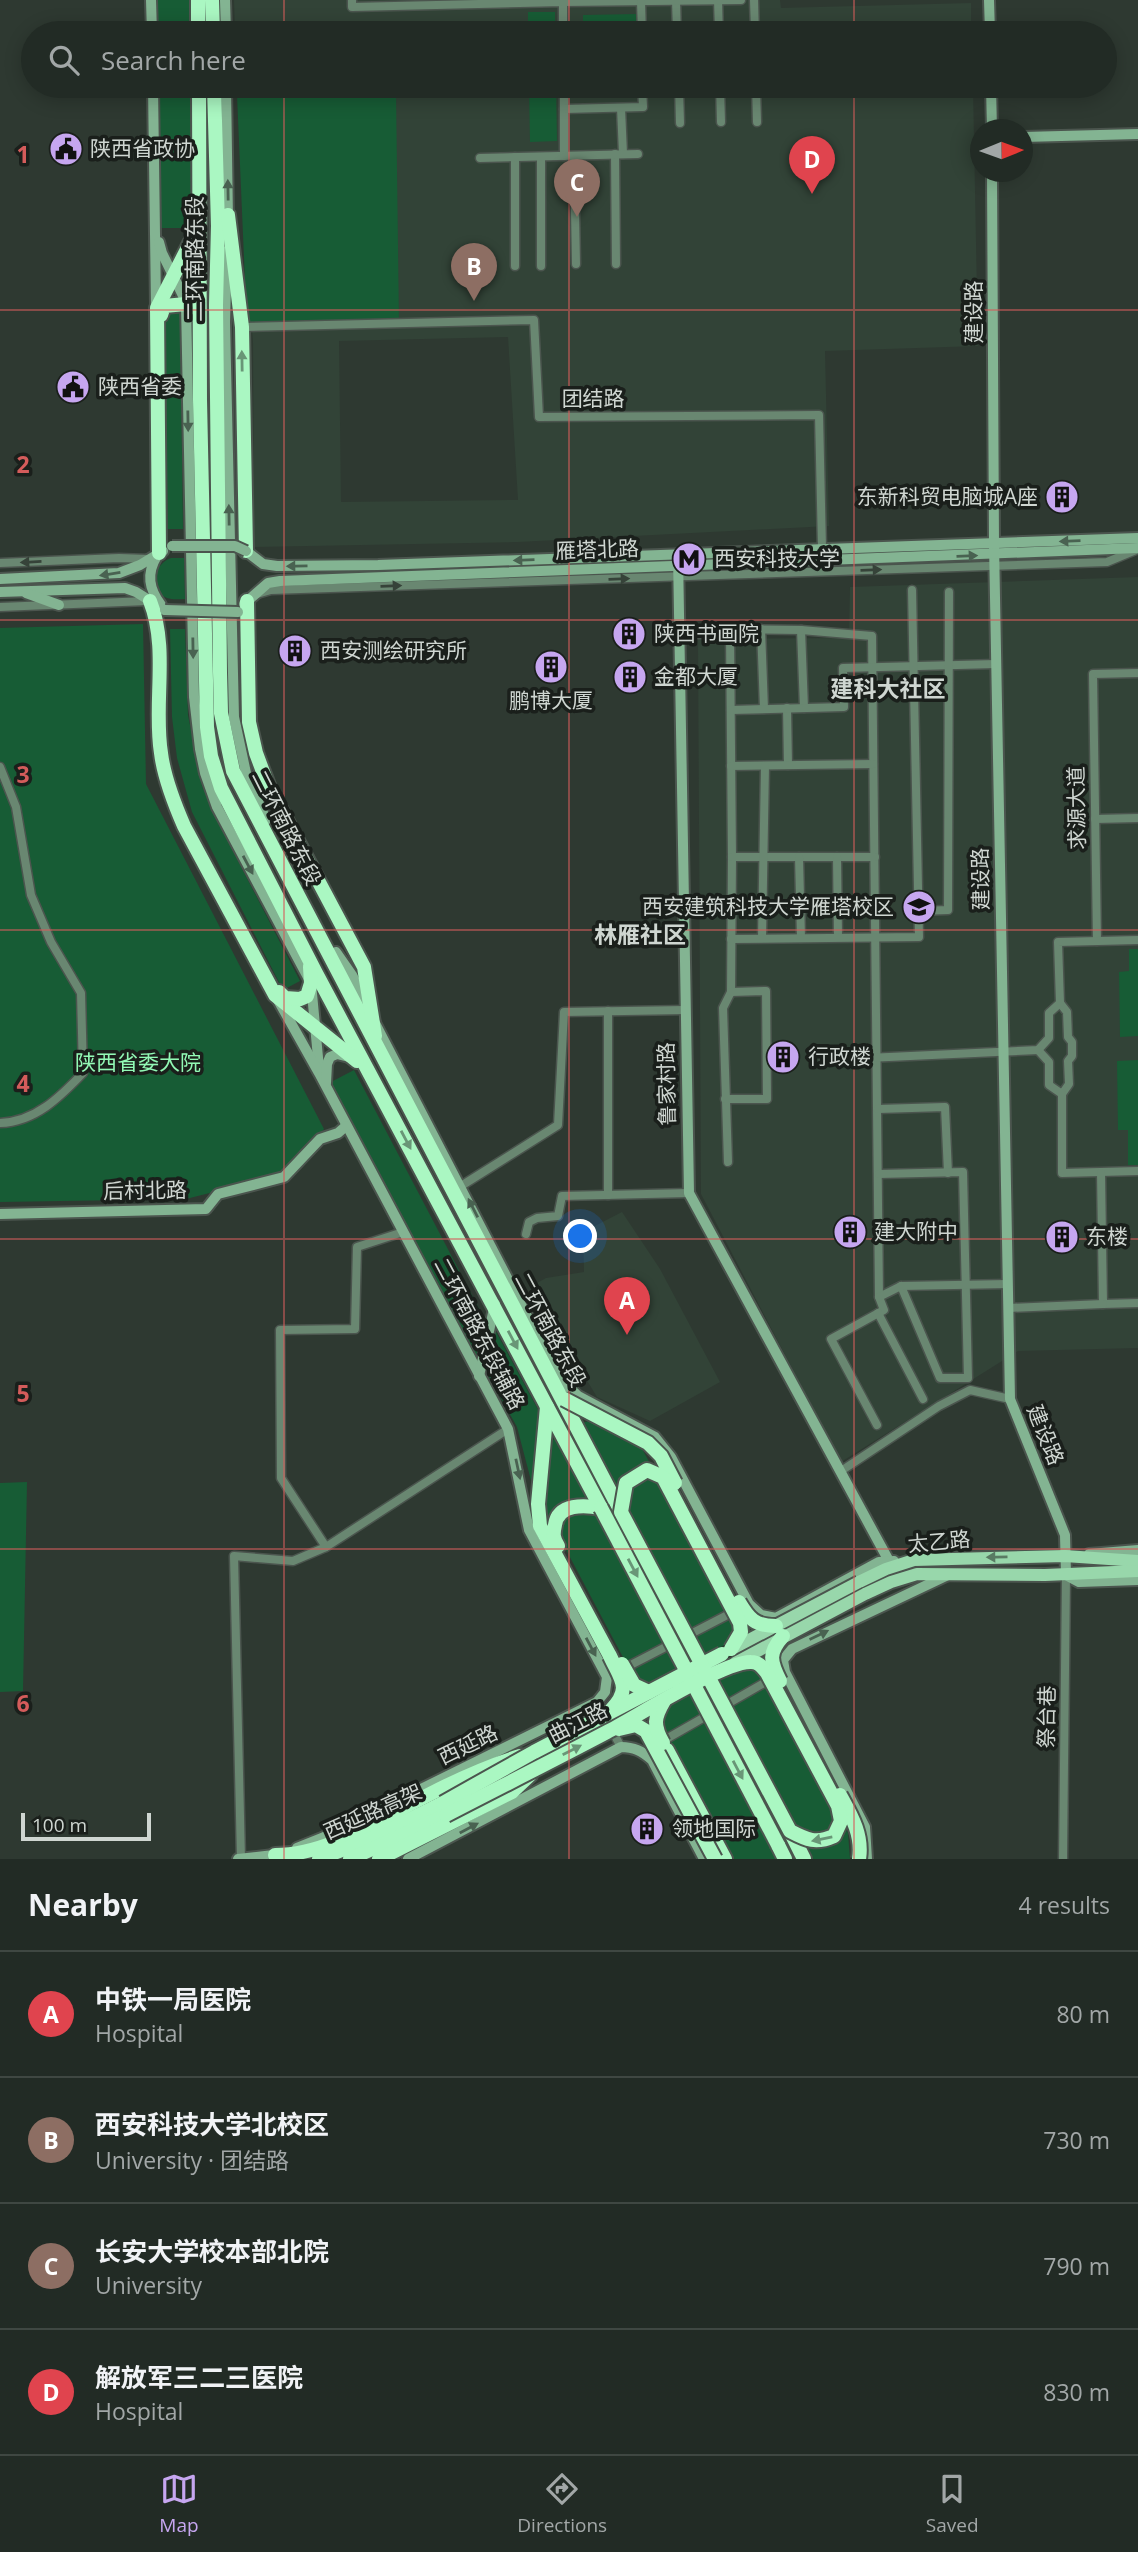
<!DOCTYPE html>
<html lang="en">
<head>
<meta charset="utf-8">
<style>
	:root { --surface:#222b25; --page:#2a332d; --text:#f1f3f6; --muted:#a2a7a7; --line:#3f4742; --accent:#c6a6f0 }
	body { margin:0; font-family:"Open Sans","Noto Sans SC",sans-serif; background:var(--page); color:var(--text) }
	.compass { position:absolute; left:970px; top:119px; width:63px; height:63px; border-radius:50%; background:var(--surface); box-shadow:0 4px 18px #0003; rotate:89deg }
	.scale { position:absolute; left:21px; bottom:18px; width:130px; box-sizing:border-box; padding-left:7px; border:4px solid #cfd6d1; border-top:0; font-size:19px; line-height:24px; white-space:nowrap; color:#cfd6d1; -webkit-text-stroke:5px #1a1f1b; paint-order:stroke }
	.you { position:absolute; left:581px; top:1237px; width:24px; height:24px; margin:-18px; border:5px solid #fff; border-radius:50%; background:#1a73e8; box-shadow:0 0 0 10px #1a73e833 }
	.badge { display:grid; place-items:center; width:46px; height:46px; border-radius:50%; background:var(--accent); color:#fff; font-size:23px; font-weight:700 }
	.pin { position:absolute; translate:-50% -58px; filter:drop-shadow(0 2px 4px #0008) }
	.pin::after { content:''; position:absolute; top:37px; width:24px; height:21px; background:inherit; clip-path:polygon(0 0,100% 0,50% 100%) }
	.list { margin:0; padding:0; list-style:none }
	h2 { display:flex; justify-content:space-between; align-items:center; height:91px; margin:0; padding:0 28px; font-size:30px }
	h2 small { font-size:23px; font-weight:400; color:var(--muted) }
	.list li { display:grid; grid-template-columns:46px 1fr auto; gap:21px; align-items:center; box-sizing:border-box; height:126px; padding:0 28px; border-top:2px solid var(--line) }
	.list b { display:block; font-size:26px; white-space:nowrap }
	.list p { margin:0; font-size:23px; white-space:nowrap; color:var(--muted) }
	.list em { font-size:23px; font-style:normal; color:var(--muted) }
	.icon { flex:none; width:38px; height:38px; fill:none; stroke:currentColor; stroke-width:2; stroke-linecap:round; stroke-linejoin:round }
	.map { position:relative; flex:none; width:1138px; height:1859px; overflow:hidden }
	.search { position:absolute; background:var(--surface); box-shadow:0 4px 18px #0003; left:21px; right:21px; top:21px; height:77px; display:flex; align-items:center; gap:18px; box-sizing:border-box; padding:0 24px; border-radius:38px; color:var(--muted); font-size:26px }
	.sheet { height:595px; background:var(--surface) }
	nav { display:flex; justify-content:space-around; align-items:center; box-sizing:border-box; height:98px; border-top:2px solid var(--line); background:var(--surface); font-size:19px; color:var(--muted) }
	nav a { display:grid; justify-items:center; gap:4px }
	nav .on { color:var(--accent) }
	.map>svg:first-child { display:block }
</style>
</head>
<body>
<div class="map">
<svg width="1138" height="1859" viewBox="0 0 1138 1859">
	<rect width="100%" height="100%" fill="#2e3931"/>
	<g fill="#324337" fill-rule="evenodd">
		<path d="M234,0h546l1,8 190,-5v30h-736z"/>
		<path d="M237,86h736l5,260 -153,5 4,175 -311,16 -264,5 -1,-205 -9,-107zM508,337l10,163 -177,2 -2,-161z"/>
		<path d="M1138,577v771l-120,3 -177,111 -140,-268 -3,-555 151,-1 1,-51z"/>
		<path d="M622,1212l38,57 60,113 -70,39 -53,-24 -67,-110 16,-9 38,-6 -1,-40z"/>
	</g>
	<g fill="#175c35">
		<rect x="157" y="0" width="32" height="33"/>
		<rect x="528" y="12" width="27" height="21"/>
		<path d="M638,14v19h-55v-18z"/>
		<path d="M158,86h32l3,142h-34z"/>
		<path d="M529,86h27l1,55 -27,1z"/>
		<path d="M396,93l3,230 -152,5 -10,-233z"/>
		<path d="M167,313h13l3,216h-15l-4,-213z"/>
		<path d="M171,558h13l1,41c-6,0 -12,1 -18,-1 -21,-8 -13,-34 4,-40z"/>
		<path d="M143,624l3,160 178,345 -40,45 -98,25 -186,3v-574z"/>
		<path d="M170,629h15l3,86 14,71 17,38 81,157 -17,9 -91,-178 -15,-54 -5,-41z"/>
		<path d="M1129,949h9v87l-18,1 -1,-65 10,-1z"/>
		<path d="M1138,1060v105h-10v-35h-10l-1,-69z"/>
		<path d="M354,1070l129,246 -6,43 -146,-277z"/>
		<path d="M495,1330l46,85 -7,77 -17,-65 -29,-52z"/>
		<path d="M593,1420l47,25 97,178 -5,18 -74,40 -13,3 -11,-6 -88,-166 5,-71 34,-19z"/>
		<path d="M27,1482l-4,209 -23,1v-209z"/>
		<path d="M747,1666l11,4 90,163 2,26h-122l-71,-131 6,-18 78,-43z"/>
	</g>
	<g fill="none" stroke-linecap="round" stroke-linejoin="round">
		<defs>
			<g id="street">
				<path d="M352,0v7l211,-5v31"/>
				<path d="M718,0l1,33"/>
				<path d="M754,0l1,33"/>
				<path d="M676,1l1,32"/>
				<path d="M563,2l178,-2"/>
				<path d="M641,2l1,31"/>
				<path d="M564,86v70"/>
				<path d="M679,86l1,37"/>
				<path d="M720,86l1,36"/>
				<path d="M756,86l1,36"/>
				<path d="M621,108l2,46"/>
				<path d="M564,109l79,-2 -1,-21"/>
				<path d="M615,154l1,110"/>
				<path d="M574,156l2,108"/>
				<path d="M515,157v109"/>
				<path d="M541,157v109"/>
				<path d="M480,158l158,-4"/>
				<path d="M242,327l292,-7 5,97 280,-2 3,133"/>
				<path d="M0,563l119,-5 29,1"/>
				<path d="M257,594l14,-4 836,-28 29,-12"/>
				<path d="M0,607l147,-6"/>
				<path d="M761,629l3,80"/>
				<path d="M801,630l3,78"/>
				<path d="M698,634h32l2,223 -1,135 -8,16 5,154"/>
				<path d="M730,634l-1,-5 72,1 71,6 7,661 5,13 -53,29 46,86"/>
				<path d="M787,708l1,57"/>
				<path d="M731,710l113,-3 -1,-39 153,-4"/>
				<path d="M731,766l142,-2"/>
				<path d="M0,767l16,40 15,88 20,47 30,51 2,80c-23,24 -48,49 -83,50"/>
				<path d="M1095,819l43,-1"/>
				<path d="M732,857h143"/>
				<path d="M799,857l2,81"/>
				<path d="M837,857l1,80"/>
				<path d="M918,911l30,-1 1,-318"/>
				<path d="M762,938l3,-172"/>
				<path d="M731,939l188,-2 -7,-347"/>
				<path d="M1097,941l-4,-267 45,-1"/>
				<path d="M1060,1003l7,9 1,25 4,5v14l-4,5 1,23 -7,10"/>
				<path d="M1038,1050l11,12v23l13,9v79l76,-2"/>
				<path d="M824,1060l214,-10 11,-12v-25l11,-10 -2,-61 80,-2"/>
				<path d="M725,1099h42l-1,-108 -35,1"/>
				<path d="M878,1109l67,-2 3,66"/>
				<path d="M1101,1173l2,131 35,-1"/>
				<path d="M879,1174l84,-2 5,206h-28l-39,-92"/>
				<path d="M461,1186l97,-61 6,-113 121,-2"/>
				<path d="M608,1195v-184"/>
				<path d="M526,1234l3,-12 8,-4 21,-2 4,-20 127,-3"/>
				<path d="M879,1297l22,-11 107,-2"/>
				<path d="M1009,1308l94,-4"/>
				<path d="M878,1313l45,86"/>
				<path d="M841,1471l98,-65 31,-16 40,9"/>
				<path d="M326,1547l-45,-69 -1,-148 75,-1 2,-82 46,-15"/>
				<path d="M621,1670l116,-60"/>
				<path d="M597,1702l24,45"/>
				<path d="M661,1742l110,-63"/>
				<path d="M241,1859l-7,-303 59,5 33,-14 182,-118"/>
				<path d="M1063,1859l3,-284"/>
			</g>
			<g id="secondary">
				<path d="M151,0l1,33"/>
				<path d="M225,0l1,33"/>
				<path d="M989,0l1,33"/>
				<path d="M153,86l3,221"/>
				<path d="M226,86l2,134"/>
				<path d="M991,86l1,44"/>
				<path d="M1023,137l115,-3"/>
				<path d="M992,172l2,372 16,855 55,136 1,40 13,7 59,-2"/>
				<path d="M159,242l3,11 28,57"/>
				<path d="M227,251l-2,71 9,395 12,56 20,47"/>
				<path d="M186,304l8,393 6,52 5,24 12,34 94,176 8,85"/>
				<path d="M246,551l17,13 14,2 101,-1 760,-27"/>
				<path d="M678,555l11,638 200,368"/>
				<path d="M157,556c-11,18 -8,33 4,49"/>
				<path d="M0,579l119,-6 21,-8 23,-14"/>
				<path d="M0,592l125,-4 11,4 29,18"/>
				<path d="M26,593l33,12"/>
				<path d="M244,604l24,-21 12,-2 858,-33"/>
				<path d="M336,952l16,23 16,33"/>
				<path d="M278,1000l41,73 189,356 21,101 78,147 -2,15 -8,10 -275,136 -25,10"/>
				<path d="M375,1023l184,355 19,18 77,41 16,20 78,147 12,11 15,3 103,-56 15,-1"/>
				<path d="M326,1083l1,-19 3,-7 7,-3 12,3"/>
				<path d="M0,1214l206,-5 12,-15 66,-17 36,-38 18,-6 8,-7"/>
				<path d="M479,1376l16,-72"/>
				<path d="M1089,1554l49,-4"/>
				<path d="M238,1859l44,-5"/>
				<path d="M408,1859l213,-112c13,0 21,4 31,13l52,99"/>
				<path d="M867,1859l-2,-32 -80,-155 -2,-12 9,-11 156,-74"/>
			</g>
			<g id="primary">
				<path d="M859,1582l27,-13 28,-9 151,-4 73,5"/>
				<path d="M865,1594l26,-12 26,-8 128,1 93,-4"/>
			</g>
			<g id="highway">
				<path d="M198,0v33"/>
				<path d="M212,0l1,33"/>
				<path d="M199,86l1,314 7,327 4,29 10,32 95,185 285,535"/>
				<path d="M214,86l4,140 -2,79 4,367 1,41 12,58 388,741"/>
				<path d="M228,215l14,112 4,224"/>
				<path d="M161,315l3,-9 22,-2"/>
				<path d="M159,553l-2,-245 41,-80"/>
				<path d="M150,601c19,48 3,103 11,152 3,25 13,50 23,73l91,169 82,66"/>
				<path d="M247,601l2,121 7,31 13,35 95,179 11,69"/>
				<path d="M279,992l6,6 15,1 7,-3 4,-13 -1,-16"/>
				<path d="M547,1407l-9,97 2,22 70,130"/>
				<path d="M558,1546c-5,-8 -5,-12 -3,-21 3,-22 30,-20 46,-17"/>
				<path d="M667,1750l58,109"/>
				<path d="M790,1831l14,28"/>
				<path d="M778,1845l7,14"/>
				<path d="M275,1855c55,0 106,-37 155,-61 29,-15 58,-28 90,-38"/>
				<path d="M319,1859l58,-23 66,-33"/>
				<path d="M350,1859l96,-44"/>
				<path d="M379,1859l133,-67 18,-17"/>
			</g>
		</defs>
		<use href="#street" stroke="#4b554e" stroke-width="11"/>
		<use href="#secondary" stroke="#4b554e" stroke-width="14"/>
		<use href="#primary" stroke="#4b554e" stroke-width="16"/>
		<use href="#highway" stroke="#4b554e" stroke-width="18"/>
		<use href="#street" stroke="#698771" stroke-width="8"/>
		<use href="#secondary" stroke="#83b492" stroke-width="10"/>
		<use href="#primary" stroke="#98d7ab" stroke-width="12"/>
		<use href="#highway" stroke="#aaf7c2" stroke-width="14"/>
		<defs>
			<g id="secondary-bridge">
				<path d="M172,546h63l11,5"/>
				<path d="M165,610l73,2"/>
			</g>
			<g id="primary-bridge">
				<path d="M730,1650l129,-68"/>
				<path d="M735,1663l130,-69"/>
			</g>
			<g id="highway-bridge">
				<path d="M564,1399l84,44 13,13 14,27"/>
				<path d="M601,1508l177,337"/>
				<path d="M739,1602c10,17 16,24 37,24"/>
				<path d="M610,1656c11,24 22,32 1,54"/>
				<path d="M622,1664l12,21 15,7"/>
				<path d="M780,1681c-10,-20 -12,-28 3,-45"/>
				<path d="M619,1729l17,-4 10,6 69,128"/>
				<path d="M663,1743c-10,-18 -9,-25 1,-42"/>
				<path d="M840,1795c11,20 23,40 19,64"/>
				<path d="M443,1803l91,-51 188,-98"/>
				<path d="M446,1815c54,-28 108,-55 161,-83 29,-15 117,-71 144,-70 8,0 11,5 16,11l71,133 3,15 -7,15c-18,8 -27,4 -44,-5l-169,-319 5,-29 21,-13 16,7 77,146 1,9 -10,17"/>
			</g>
		</defs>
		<use href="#secondary-bridge" stroke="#4b554e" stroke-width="14" stroke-linecap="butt"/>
		<use href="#primary-bridge" stroke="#4b554e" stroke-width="16" stroke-linecap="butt"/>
		<use href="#highway-bridge" stroke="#4b554e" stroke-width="18" stroke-linecap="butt"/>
		<use href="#secondary-bridge" stroke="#83b492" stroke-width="10"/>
		<use href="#primary-bridge" stroke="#98d7ab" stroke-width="12"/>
		<use href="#highway-bridge" stroke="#aaf7c2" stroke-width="14"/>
	</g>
	<defs><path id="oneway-solid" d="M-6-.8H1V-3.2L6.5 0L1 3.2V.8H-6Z" transform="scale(1.75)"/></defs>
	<g fill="#496251">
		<use href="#oneway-solid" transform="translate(228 190) rotate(-91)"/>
		<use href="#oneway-solid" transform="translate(188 421) rotate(89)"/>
		<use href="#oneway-solid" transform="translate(229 515) rotate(-91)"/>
		<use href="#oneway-solid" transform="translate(1070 541) rotate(178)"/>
		<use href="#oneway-solid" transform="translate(967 556) rotate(-2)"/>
		<use href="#oneway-solid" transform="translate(524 560) rotate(178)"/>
		<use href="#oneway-solid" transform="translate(297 566) rotate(179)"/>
		<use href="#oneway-solid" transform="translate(110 574) rotate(171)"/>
		<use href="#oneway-solid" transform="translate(193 648) rotate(89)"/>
		<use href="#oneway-solid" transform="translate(248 865) rotate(62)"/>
		<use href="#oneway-solid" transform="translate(473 1208) rotate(-117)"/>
		<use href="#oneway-solid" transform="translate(518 1469) rotate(78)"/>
		<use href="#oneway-solid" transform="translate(819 1635) rotate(-26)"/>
		<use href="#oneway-solid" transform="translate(591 1647) rotate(62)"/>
		<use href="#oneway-solid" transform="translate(469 1828) rotate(-28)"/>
	</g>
	<g fill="#699677">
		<use href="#oneway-solid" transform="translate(242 361) rotate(-91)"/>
		<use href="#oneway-solid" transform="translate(406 1140) rotate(62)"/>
		<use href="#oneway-solid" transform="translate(513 1340) rotate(62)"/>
		<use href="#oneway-solid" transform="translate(633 1568) rotate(62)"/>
		<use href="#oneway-solid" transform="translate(572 1750) rotate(-27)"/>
		<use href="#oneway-solid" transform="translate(738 1770) rotate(62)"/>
		<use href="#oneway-solid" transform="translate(822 1839) rotate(169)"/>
	</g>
	<g fill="#364339">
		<use href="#oneway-solid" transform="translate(31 562) rotate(177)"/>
		<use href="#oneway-solid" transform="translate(871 570) rotate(-2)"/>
		<use href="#oneway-solid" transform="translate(619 579) rotate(-2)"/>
		<use href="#oneway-solid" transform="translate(391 586) rotate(-2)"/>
	</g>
	<use fill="#597b63" href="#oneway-solid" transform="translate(997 1557) rotate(179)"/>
	<path fill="none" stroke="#d45c5b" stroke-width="2" stroke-opacity="0.55" d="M284,0v33M569,0v33M854,0v33M284,86v1773M569,86v1773M854,86v1773M0,310h1138M0,620h1138M0,930h1138M0,1239h1138M0,1549h1138"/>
	<defs>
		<symbol id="civic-disc" viewBox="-11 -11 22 22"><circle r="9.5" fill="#c6a6f0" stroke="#1a1f1b"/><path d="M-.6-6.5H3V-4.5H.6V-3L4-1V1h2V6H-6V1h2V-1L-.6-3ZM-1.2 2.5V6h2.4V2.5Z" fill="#111"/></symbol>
		<symbol id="building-disc" viewBox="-11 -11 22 22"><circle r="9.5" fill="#c6a6f0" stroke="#1a1f1b"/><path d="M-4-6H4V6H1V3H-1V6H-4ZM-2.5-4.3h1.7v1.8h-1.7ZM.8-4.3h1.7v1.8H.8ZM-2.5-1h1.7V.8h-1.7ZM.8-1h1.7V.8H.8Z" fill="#111"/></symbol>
		<symbol id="metro-disc" viewBox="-11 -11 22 22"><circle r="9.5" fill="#c6a6f0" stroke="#1a1f1b"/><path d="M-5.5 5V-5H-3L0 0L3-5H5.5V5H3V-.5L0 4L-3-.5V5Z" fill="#111"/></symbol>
		<symbol id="university-disc" viewBox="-11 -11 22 22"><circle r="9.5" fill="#c6a6f0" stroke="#1a1f1b"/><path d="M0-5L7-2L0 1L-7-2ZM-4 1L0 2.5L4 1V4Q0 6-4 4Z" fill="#111"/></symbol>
	</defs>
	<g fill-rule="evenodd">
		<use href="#civic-disc" x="47" y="130" width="38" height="38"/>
		<use href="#civic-disc" x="54" y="368" width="38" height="38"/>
		<use href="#building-disc" x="1043" y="478" width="38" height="38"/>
		<use href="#metro-disc" x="670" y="540" width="38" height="38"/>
		<use href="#building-disc" x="610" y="615" width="38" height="38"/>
		<use href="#building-disc" x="276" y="632" width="38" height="38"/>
		<use href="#building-disc" x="532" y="648" width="38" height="38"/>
		<use href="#building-disc" x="611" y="658" width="38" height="38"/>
		<use href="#university-disc" x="900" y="888" width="38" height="38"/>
		<use href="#building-disc" x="764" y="1038" width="38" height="38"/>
		<use href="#building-disc" x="831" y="1213" width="38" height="38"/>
		<use href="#building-disc" x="1043" y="1218" width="38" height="38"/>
		<use href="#building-disc" x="628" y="1810" width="38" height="38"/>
	</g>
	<g text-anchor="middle" stroke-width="7" stroke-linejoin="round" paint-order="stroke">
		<g font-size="21" fill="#cfd6d1" stroke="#1a1f1b" text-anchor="start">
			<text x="90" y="156">陕西省政协</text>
			<text x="98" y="394">陕西省委</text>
			<text x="1038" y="504" text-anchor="end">东新科贸电脑城A座</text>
			<text x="714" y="566">西安科技大学</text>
			<text x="654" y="641">陕西书画院</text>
			<text x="320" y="658">西安测绘研究所</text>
			<text x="654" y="684">金都大厦</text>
			<text x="551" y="708" text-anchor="middle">鹏博大厦</text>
			<text x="894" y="914" text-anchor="end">西安建筑科技大学雁塔校区</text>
			<text x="808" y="1064">行政楼</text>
			<text x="874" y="1239">建大附中</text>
			<text x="1086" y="1244">东楼</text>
			<text x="672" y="1836">领地国际</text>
		</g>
		<g font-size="21" fill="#cfd6d1" stroke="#1a1f1b">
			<text transform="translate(195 259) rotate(-90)" y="7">二环南路东段</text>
			<text transform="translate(974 312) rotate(-90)" y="7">建设路</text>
			<text x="593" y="406">团结路</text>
			<text transform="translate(597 550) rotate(-2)" y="7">雁塔北路</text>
			<text transform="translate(1077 808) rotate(-91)" y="7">求源大道</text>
			<text transform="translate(286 828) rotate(63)" y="7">二环南路东段</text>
			<text transform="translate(981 879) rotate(-91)" y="7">建设路</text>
			<text transform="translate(667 1084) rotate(-91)" y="7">鲁家村路</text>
			<text transform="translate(145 1191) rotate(-1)" y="7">后村北路</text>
			<text transform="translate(550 1330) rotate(62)" y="7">二环南路东段</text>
			<text transform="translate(479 1334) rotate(62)" y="7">二环南路东段辅路</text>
			<text transform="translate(1045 1435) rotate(68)" y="7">建设路</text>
			<text transform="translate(939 1542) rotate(-5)" y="7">太乙路</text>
			<text transform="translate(1047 1717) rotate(-89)" y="7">祭台巷</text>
			<text transform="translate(578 1723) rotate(-27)" y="7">曲江路</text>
			<text transform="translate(468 1745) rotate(-26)" y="7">西延路</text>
			<text transform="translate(373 1812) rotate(-24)" y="7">西延路高架</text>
		</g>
		<g font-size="21" fill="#92f9b5" stroke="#1a1f1b">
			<text x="138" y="1070">陕西省委大院</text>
		</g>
		<g font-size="23" font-weight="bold" fill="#cfd6d1" stroke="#1a1f1b">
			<text x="888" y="697">建科大社区</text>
			<text x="640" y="943">林雁社区</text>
		</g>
	</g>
	<g font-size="23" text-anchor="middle" font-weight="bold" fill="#d45c5b" stroke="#1a1f1b" stroke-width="7" stroke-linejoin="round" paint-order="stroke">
		<text x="23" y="163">1</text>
		<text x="23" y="473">2</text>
		<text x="23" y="783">3</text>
		<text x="23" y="1092">4</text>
		<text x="23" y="1402">5</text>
		<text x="23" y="1712">6</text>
	</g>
</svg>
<svg class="compass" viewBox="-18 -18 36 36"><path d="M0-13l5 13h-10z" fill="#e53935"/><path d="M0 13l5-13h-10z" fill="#a2a7a7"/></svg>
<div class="scale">100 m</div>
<div class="you"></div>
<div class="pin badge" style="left:627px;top:1335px;background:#e0444e">A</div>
<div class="pin badge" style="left:474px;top:301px;background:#8d6e63">B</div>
<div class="pin badge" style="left:577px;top:217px;background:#8d6e63">C</div>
<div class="pin badge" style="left:812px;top:194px;background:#e0444e">D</div>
<div class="search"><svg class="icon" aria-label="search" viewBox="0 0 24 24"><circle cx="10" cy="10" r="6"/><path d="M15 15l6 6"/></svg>Search here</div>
</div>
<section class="sheet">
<h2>Nearby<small>4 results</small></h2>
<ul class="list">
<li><span class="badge" style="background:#e0444e">A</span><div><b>中铁一局医院</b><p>Hospital</p></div><em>80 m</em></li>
<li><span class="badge" style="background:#8d6e63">B</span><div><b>西安科技大学北校区</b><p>University · 团结路</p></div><em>730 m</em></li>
<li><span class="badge" style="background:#8d6e63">C</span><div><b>长安大学校本部北院</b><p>University</p></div><em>790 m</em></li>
<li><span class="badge" style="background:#e0444e">D</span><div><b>解放军三二三医院</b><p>Hospital</p></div><em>830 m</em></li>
</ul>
</section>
<nav>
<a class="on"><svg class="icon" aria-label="map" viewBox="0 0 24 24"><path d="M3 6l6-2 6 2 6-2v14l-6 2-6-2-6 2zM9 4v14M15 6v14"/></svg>Map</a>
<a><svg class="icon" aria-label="directions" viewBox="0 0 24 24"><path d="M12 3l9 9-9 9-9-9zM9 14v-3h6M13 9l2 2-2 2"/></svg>Directions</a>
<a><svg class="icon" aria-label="saved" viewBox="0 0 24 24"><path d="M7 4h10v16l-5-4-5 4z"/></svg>Saved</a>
</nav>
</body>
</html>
